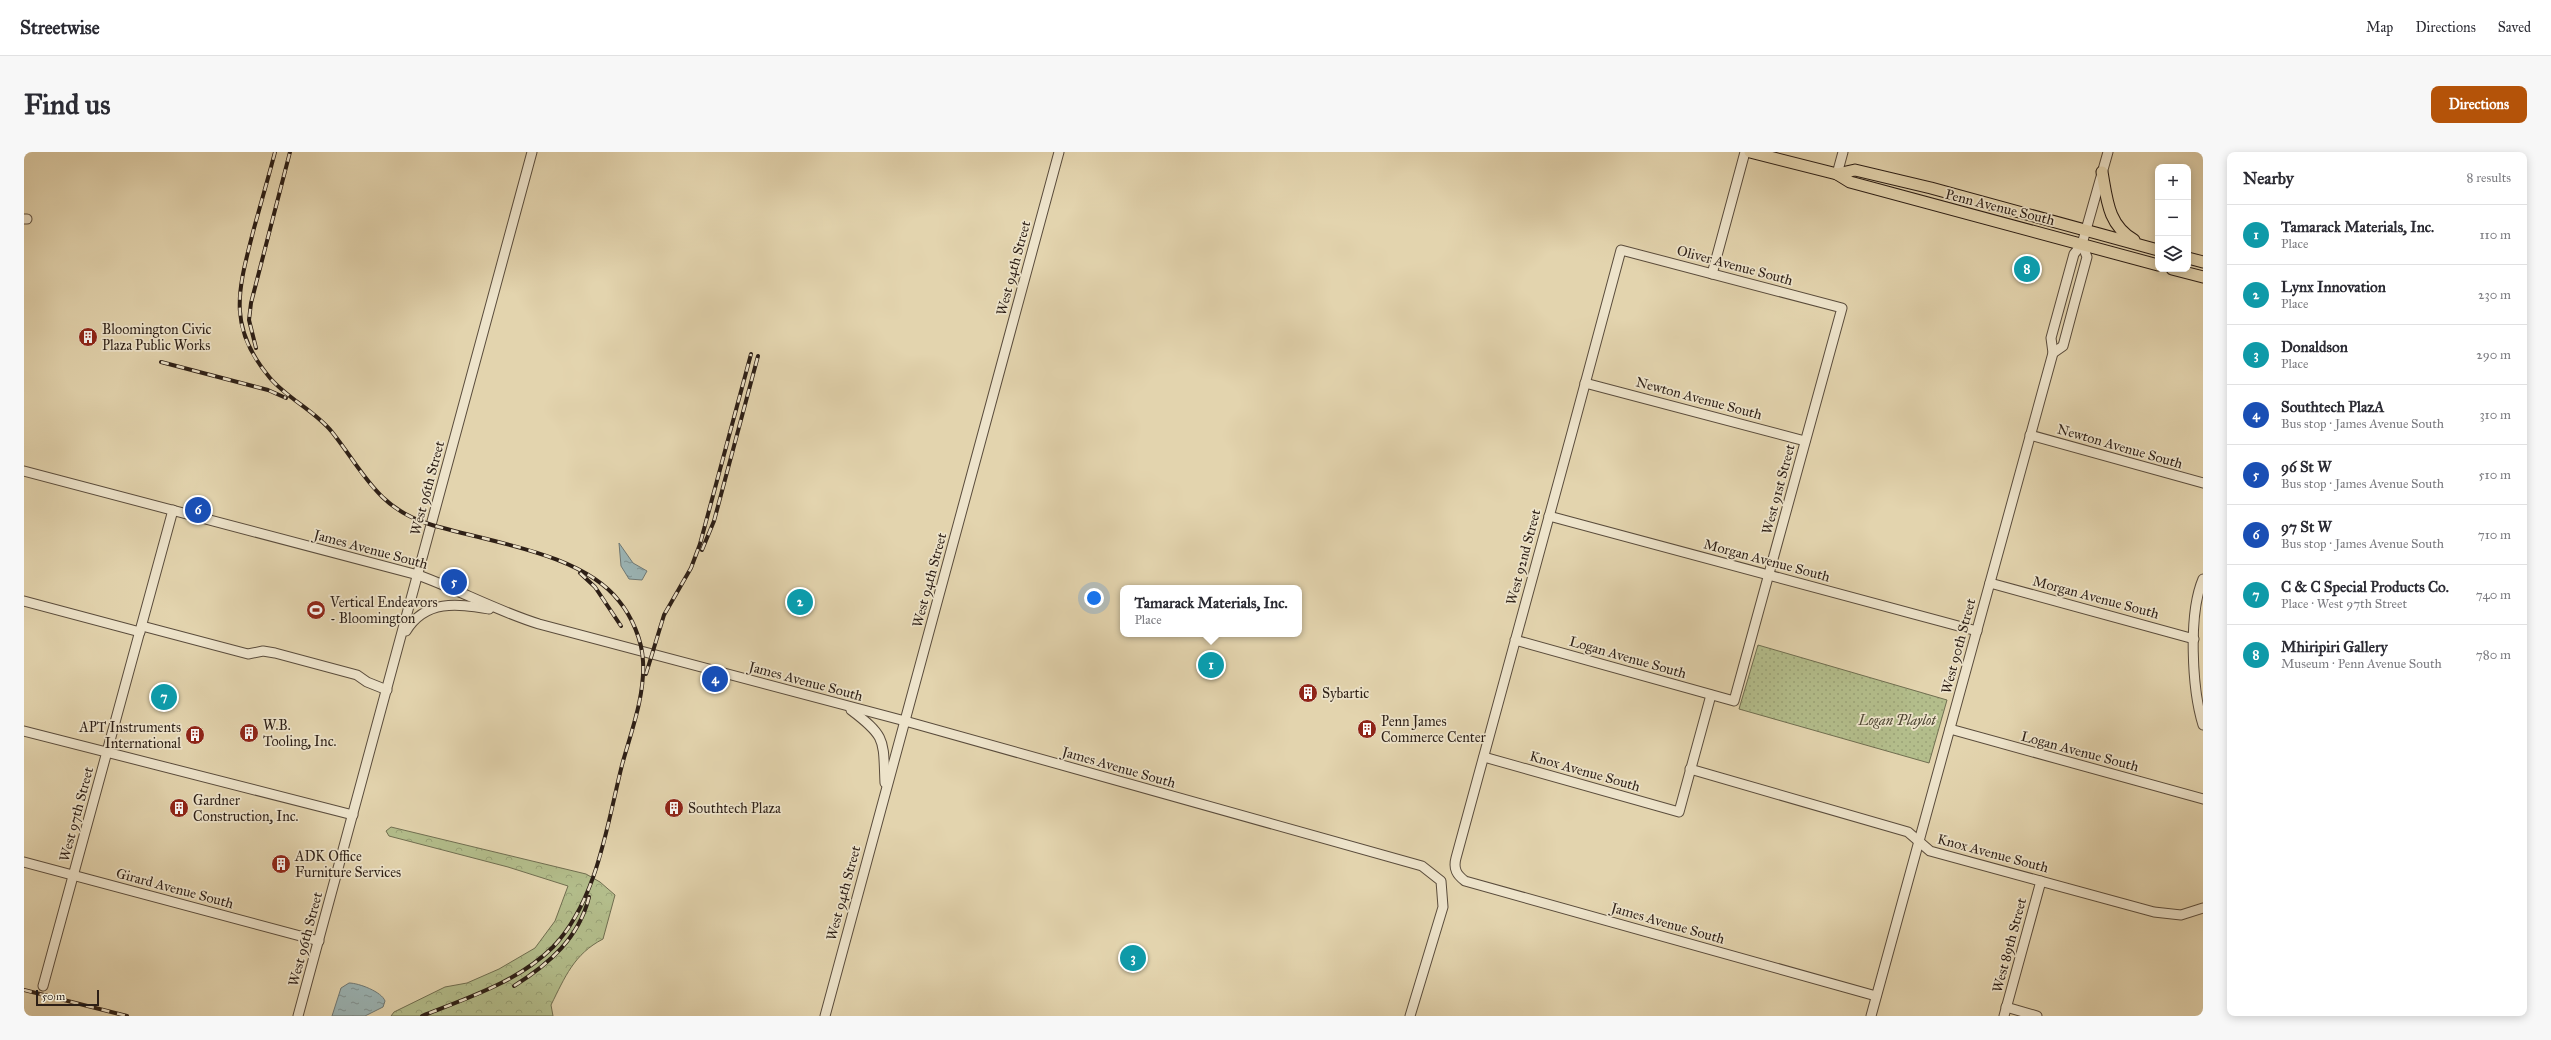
<!DOCTYPE html>
<html lang="en">
<head>
<meta charset="utf-8">
<style>
	:root { --surface:#fff; --page:#f7f7f7; --text:#2b2b33; --muted:#7c7c81; --line:#e1e1e2; --accent:#b45309 }
	body { margin:0; font-family:"IM FELL Great Primer",serif; background:var(--page); color:var(--text) }
	.controls { position:absolute; right:12px; top:12px; display:grid; overflow:hidden; border-radius:8px; box-shadow:0 2px 10px #0003 }
	.controls button { width:36px; height:36px; display:grid; place-items:center; padding:0; border:0; border-bottom:1px solid var(--line); background:var(--surface); color:var(--text); font:20px sans-serif }
	.scale { position:absolute; left:12px; bottom:10px; width:63px; box-sizing:border-box; padding-left:4px; border:2px solid #2d1f16; border-top:0; font-size:11px; line-height:14px; white-space:nowrap; color:#2d1f16; -webkit-text-stroke:3px #ede3ca; paint-order:stroke }
	.you { position:absolute; left:1070px; top:446px; width:14px; height:14px; margin:-10px; border:3px solid #fff; border-radius:50%; background:#1a73e8; box-shadow:0 0 0 6px #1a73e833 }
	.badge { display:grid; place-items:center; width:26px; height:26px; border-radius:50%; background:var(--accent); color:#fff; font-size:13px; font-weight:700 }
	.pin { position:absolute; translate:-50% -50%; border:2px solid #fff; box-shadow:0 1px 4px #0006 }
	.popup { position:absolute; left:1096px; top:433px; width:182px; height:52px; box-sizing:border-box; display:grid; place-content:center; border-radius:8px; background:var(--surface); filter:drop-shadow(0 1px 3px #0005); font-size:13px; white-space:nowrap; color:var(--muted) }
	.popup b { font-size:15px; color:var(--text) }
	.popup::after { content:''; position:absolute; left:50%; top:100%; margin-left:-8px; border:8px solid transparent; border-top-color:var(--surface) }
	.list { margin:0; padding:0; list-style:none }
	h2 { display:flex; justify-content:space-between; align-items:center; height:52px; margin:0; padding:0 16px; font-size:17px }
	h2 small { font-size:13px; font-weight:400; color:var(--muted) }
	.list li { display:grid; grid-template-columns:26px 1fr auto; gap:12px; align-items:center; box-sizing:border-box; height:60px; padding:0 16px; border-top:1px solid var(--line) }
	.list b { display:block; font-size:15px; white-space:nowrap }
	.list p { margin:0; font-size:13px; white-space:nowrap; color:var(--muted) }
	.list em { font-size:13px; font-style:normal; color:var(--muted) }
	.icon { flex:none; width:22px; height:22px; fill:none; stroke:currentColor; stroke-width:2; stroke-linecap:round; stroke-linejoin:round }
	.map { position:relative; flex:none; width:2179px; height:864px; overflow:hidden; border-radius:8px }
	header { display:flex; align-items:center; gap:24px; box-sizing:border-box; height:56px; padding:0 20px; background:var(--surface); border-bottom:1px solid var(--line) }
	header strong { font-size:19px }
	nav { display:flex; gap:22px; margin-inline-start:auto; font-size:14px }
	.intro { display:flex; align-items:center; justify-content:space-between; box-sizing:border-box; height:96px; padding:0 24px }
	h1 { margin:0; font-size:28px }
	.button { padding:10px 18px; border-radius:8px; background:var(--accent); color:#fff; font-size:14px; font-weight:700 }
	main { display:flex; gap:24px; padding:0 24px }
	aside { flex:1; background:var(--surface); border-radius:8px; box-shadow:0 2px 10px #0003 }
	.map>svg:first-child { display:block }
</style>
</head>
<body>
<header>
<strong>Streetwise</strong>
<nav><a>Map</a><a>Directions</a><a>Saved</a></nav>
</header>
<div class="intro"><h1>Find us</h1><a class="button">Directions</a></div>
<main>
<div class="map">
<svg width="2179" height="864" viewBox="0 0 2179 864">
	<defs>
		<pattern id="forest-crowns" width="20" height="18" patternUnits="userSpaceOnUse"><rect width="20" height="18" fill="#b3bd8b"/><path d="M2 6a3 3 0 1 1 6 0M12 15a3 3 0 1 1 6 0" fill="none" stroke="#9aa277"/></pattern>
		<pattern id="park-dots" width="8" height="8" patternUnits="userSpaceOnUse"><rect width="8" height="8" fill="#b3bd8b"/><path d="M2 2h.1M6 6h.1" fill="none" stroke="#9aa277" stroke-width="1.8" stroke-linecap="round"/></pattern>
		<pattern id="water-ripples" width="26" height="14" patternUnits="userSpaceOnUse"><rect width="26" height="14" fill="#9bb5b6"/><path d="M2 4q2-2 4 0t4 0M15 11q2-2 4 0t4 0" fill="none" stroke="#7f9393"/></pattern>
	</defs>
	<rect width="100%" height="100%" fill="#e3d4ae"/>
	<filter id="stains"><feTurbulence type="fractalNoise" baseFrequency=".005" numOctaves="4"/><feColorMatrix values="0 0 0 0 .2 0 0 0 0 .09 0 0 0 0 .02 0 0 0 .5 -.17"/></filter>
	<radialGradient id="worn" r=".72"><stop offset=".6" stop-color="#630" stop-opacity="0"/><stop offset="1" stop-color="#630" stop-opacity=".3"/></radialGradient>
	<path fill="url(#forest-crowns)" stroke="#706e50" d="M367,675l195,47 14,8 15,13 -12,44c-29,15 -38,38 -52,66l2,11h-162l3,-4 51,-25 22,-4 32,-14 36,-21 20,-27 13,-35 -60,-19 -119,-31 -3,-5z"/>
	<path fill="url(#park-dots)" stroke="#706e50" d="M1734,493l189,55 -18,63 -190,-54z"/>
	<g fill="url(#water-ripples)" stroke="#6f7976">
		<path d="M595,391l14,20 14,8 -5,9 -13,-1 -8,-13z"/>
		<path d="M325,831c10,0 33,9 36,18l-2,6 -18,9h-33l9,-28z"/>
	</g>
	<g fill="none" stroke-linecap="round" stroke-linejoin="round">
		<defs>
			<g id="minor">
				<path d="M1813,22l6,-22"/>
				<path d="M0,67h3"/>
				<path d="M1688,122l33,-122"/>
				<path d="M2029,201l10,-7 12,-45 12,-44 -5,-13"/>
				<path d="M1561,231l220,58"/>
				<path d="M2006,283l173,48"/>
				<path d="M0,319l394,104c41,15 79,36 121,49l366,97 517,145 19,15 2,26 -33,109"/>
				<path d="M1525,364l428,115"/>
				<path d="M2179,427c-15,35 -11,110 0,146"/>
				<path d="M1966,431l204,56"/>
				<path d="M0,449l116,31"/>
				<path d="M118,474l106,28 15,-3 12,2 82,22 10,7 20,8"/>
				<path d="M382,479c20,-32 51,-27 83,-22"/>
				<path d="M1491,488l219,61 108,-393 -221,-58c-54,203 -110,406 -165,608 -3,11 1,17 9,23l411,115"/>
				<path d="M827,558c36,27 32,30 34,73"/>
				<path d="M1926,577l253,70"/>
				<path d="M0,579l329,84"/>
				<path d="M1460,605l195,55 32,-117"/>
				<path d="M1666,617l218,63 22,19 224,61 27,3 22,-7"/>
				<path d="M0,710l295,79"/>
				<path d="M19,834l130,-476"/>
				<path d="M1982,855l31,9"/>
				<path d="M274,864l234,-864"/>
				<path d="M801,864l234,-864"/>
				<path d="M1847,864l182,-663 -2,-15 23,-84 8,-10 26,-92"/>
				<path d="M1980,864l37,-135"/>
			</g>
			<g id="major">
				<path d="M1726,0l87,22 13,8 308,83"/>
				<path d="M2078,20c5,28 6,53 32,68"/>
				<path d="M1813,22l18,-4 76,18 227,62"/>
				<path d="M2164,106l15,4"/>
				<path d="M2148,117l31,8"/>
			</g>
		</defs>
		<use href="#minor" stroke="#5a4c3c" stroke-width="11"/>
		<use href="#major" stroke="#2d1f16" stroke-width="13"/>
		<use href="#minor" stroke="#ede3ca" stroke-width="9"/>
		<use href="#major" stroke="#e3d4ae" stroke-width="11"/>
		<defs>
			<g id="rail">
				<path d="M251,0c-7,27 -15,54 -22,80 -15,59 -26,95 17,146 18,21 45,33 62,54 31,39 45,76 97,92 57,18 152,28 190,77 13,16 23,39 24,60 2,35 -12,71 -21,104 -15,60 -25,136 -69,182 -35,35 -86,51 -131,69"/>
				<path d="M232,196l-7,-28 2,-17 39,-151"/>
				<path d="M137,210l107,28 18,8"/>
				<path d="M678,398l12,-29 44,-165"/>
				<path d="M556,421l15,14 26,39"/>
				<path d="M622,522l18,-59 27,-47 9,-24 51,-190"/>
				<path d="M490,834c35,-22 65,-48 75,-89"/>
				<path d="M0,838l103,26"/>
			</g>
		</defs>
		<use href="#rail" stroke="#2d1f16" stroke-width="4"/>
		<use href="#rail" stroke="#ede3ca" stroke-width="2.5" stroke-dasharray="8" stroke-linecap="butt"/>
	</g>
	<defs>
		<symbol id="building-disc" viewBox="-11 -11 22 22"><circle r="9.5" fill="#8f2418" stroke="#ede3ca"/><path d="M-4-6H4V6H1V3H-1V6H-4ZM-2.5-4.3h1.7v1.8h-1.7ZM.8-4.3h1.7v1.8H.8ZM-2.5-1h1.7V.8h-1.7ZM.8-1h1.7V.8H.8Z" fill="#fff"/></symbol>
		<symbol id="stadium-disc" viewBox="-11 -11 22 22"><circle r="9.5" fill="#8f2418" stroke="#ede3ca"/><path d="M0-5a6.5 5 0 1 0 0 10a6.5 5 0 1 0 0-10ZM-3.5-1.8h7v3.6h-7Z" fill="#fff"/></symbol>
	</defs>
	<g fill-rule="evenodd">
		<use href="#building-disc" x="53" y="174" width="22" height="22"/>
		<use href="#stadium-disc" x="281" y="447" width="22" height="22"/>
		<use href="#building-disc" x="1273" y="530" width="22" height="22"/>
		<use href="#building-disc" x="1332" y="566" width="22" height="22"/>
		<use href="#building-disc" x="214" y="570" width="22" height="22"/>
		<use href="#building-disc" x="160" y="572" width="22" height="22"/>
		<use href="#building-disc" x="144" y="645" width="22" height="22"/>
		<use href="#building-disc" x="639" y="645" width="22" height="22"/>
		<use href="#building-disc" x="246" y="701" width="22" height="22"/>
	</g>
	<g text-anchor="middle" stroke-width="3.5" stroke-linejoin="round" paint-order="stroke">
		<g font-size="14" fill="#2d1f16" stroke="#ede3ca">
			<text transform="translate(1976 55) rotate(14)" y="5">Penn Avenue South</text>
			<text transform="translate(1711 113) rotate(15)" y="5">Oliver Avenue South</text>
			<text transform="translate(989 116) rotate(-75)" y="5">West 94th Street</text>
			<text transform="translate(1675 246) rotate(15)" y="5">Newton Avenue South</text>
			<text transform="translate(2096 294) rotate(16)" y="5">Newton Avenue South</text>
			<text transform="translate(403 336) rotate(-75)" y="5">West 96th Street</text>
			<text transform="translate(1754 337) rotate(-75)" y="5">West 91st Street</text>
			<text transform="translate(347 397) rotate(15)" y="5">James Avenue South</text>
			<text transform="translate(1499 405) rotate(-75)" y="5">West 92nd Street</text>
			<text transform="translate(1743 408) rotate(15)" y="5">Morgan Avenue South</text>
			<text transform="translate(905 428) rotate(-75)" y="5">West 94th Street</text>
			<text transform="translate(2072 445) rotate(15)" y="5">Morgan Avenue South</text>
			<text transform="translate(1934 494) rotate(-75)" y="5">West 90th Street</text>
			<text transform="translate(1604 505) rotate(16)" y="5">Logan Avenue South</text>
			<text transform="translate(782 529) rotate(15)" y="5">James Avenue South</text>
			<text transform="translate(2056 599) rotate(15)" y="5">Logan Avenue South</text>
			<text transform="translate(1095 615) rotate(16)" y="5">James Avenue South</text>
			<text transform="translate(1561 619) rotate(16)" y="5">Knox Avenue South</text>
			<text transform="translate(52 662) rotate(-75)" y="5">West 97th Street</text>
			<text transform="translate(1969 701) rotate(15)" y="5">Knox Avenue South</text>
			<text transform="translate(151 736) rotate(15)" y="5">Girard Avenue South</text>
			<text transform="translate(819 741) rotate(-75)" y="5">West 94th Street</text>
			<text transform="translate(1644 771) rotate(16)" y="5">James Avenue South</text>
			<text transform="translate(281 787) rotate(-75)" y="5">West 96th Street</text>
			<text transform="translate(1985 793) rotate(-75)" y="5">West 89th Street</text>
		</g>
		<g font-size="14" fill="#2d1f16" stroke="#ede3ca" text-anchor="start">
			<text x="78" y="182">Bloomington Civic<tspan x="78" dy="16">Plaza Public Works</tspan></text>
			<text x="306" y="455">Vertical Endeavors<tspan x="306" dy="16">- Bloomington</tspan></text>
			<text x="1298" y="546">Sybartic</text>
			<text x="1357" y="574">Penn James<tspan x="1357" dy="16">Commerce Center</tspan></text>
			<text x="239" y="578">W.B.<tspan x="239" dy="16">Tooling, Inc.</tspan></text>
			<text x="157" y="580" text-anchor="end">APT Instruments<tspan x="157" dy="16">International</tspan></text>
			<text x="169" y="653">Gardner<tspan x="169" dy="16">Construction, Inc.</tspan></text>
			<text x="664" y="661">Southtech Plaza</text>
			<text x="271" y="709">ADK Office<tspan x="271" dy="16">Furniture Services</tspan></text>
		</g>
		<g font-size="14" font-style="italic" fill="#4e4633" stroke="#ede3ca">
			<text x="1873" y="573">Logan Playlot</text>
		</g>
	</g>
	<rect width="100%" height="100%" filter="url(#stains)"/>
	<rect width="100%" height="100%" fill="url(#worn)"/>
</svg>
<div class="controls">
<button>+</button>
<button>−</button>
<button><svg class="icon" aria-label="layers" viewBox="0 0 24 24"><path d="M12 4l9 5-9 5-9-5zM3 14l9 5 9-5"/></svg></button>
</div>
<div class="scale">50 m</div>
<div class="you"></div>
<div class="pin badge" style="left:1187px;top:513px;background:#0f9aa8">1</div>
<div class="popup"><b>Tamarack Materials, Inc.</b>Place</div>
<div class="pin badge" style="left:776px;top:450px;background:#0f9aa8">2</div>
<div class="pin badge" style="left:1109px;top:806px;background:#0f9aa8">3</div>
<div class="pin badge" style="left:691px;top:527px;background:#1a4fb4">4</div>
<div class="pin badge" style="left:430px;top:430px;background:#1a4fb4">5</div>
<div class="pin badge" style="left:174px;top:358px;background:#1a4fb4">6</div>
<div class="pin badge" style="left:140px;top:545px;background:#0f9aa8">7</div>
<div class="pin badge" style="left:2003px;top:117px;background:#0f9aa8">8</div>
</div>
<aside>
<h2>Nearby<small>8 results</small></h2>
<ul class="list">
<li><span class="badge" style="background:#0f9aa8">1</span><div><b>Tamarack Materials, Inc.</b><p>Place</p></div><em>110 m</em></li>
<li><span class="badge" style="background:#0f9aa8">2</span><div><b>Lynx Innovation</b><p>Place</p></div><em>230 m</em></li>
<li><span class="badge" style="background:#0f9aa8">3</span><div><b>Donaldson</b><p>Place</p></div><em>290 m</em></li>
<li><span class="badge" style="background:#1a4fb4">4</span><div><b>Southtech PlazA</b><p>Bus stop · James Avenue South</p></div><em>310 m</em></li>
<li><span class="badge" style="background:#1a4fb4">5</span><div><b>96 St W</b><p>Bus stop · James Avenue South</p></div><em>510 m</em></li>
<li><span class="badge" style="background:#1a4fb4">6</span><div><b>97 St W</b><p>Bus stop · James Avenue South</p></div><em>710 m</em></li>
<li><span class="badge" style="background:#0f9aa8">7</span><div><b>C &amp; C Special Products Co.</b><p>Place · West 97th Street</p></div><em>740 m</em></li>
<li><span class="badge" style="background:#0f9aa8">8</span><div><b>Mhiripiri Gallery</b><p>Museum · Penn Avenue South</p></div><em>780 m</em></li>
</ul>
</aside>
</main>
</body>
</html>
